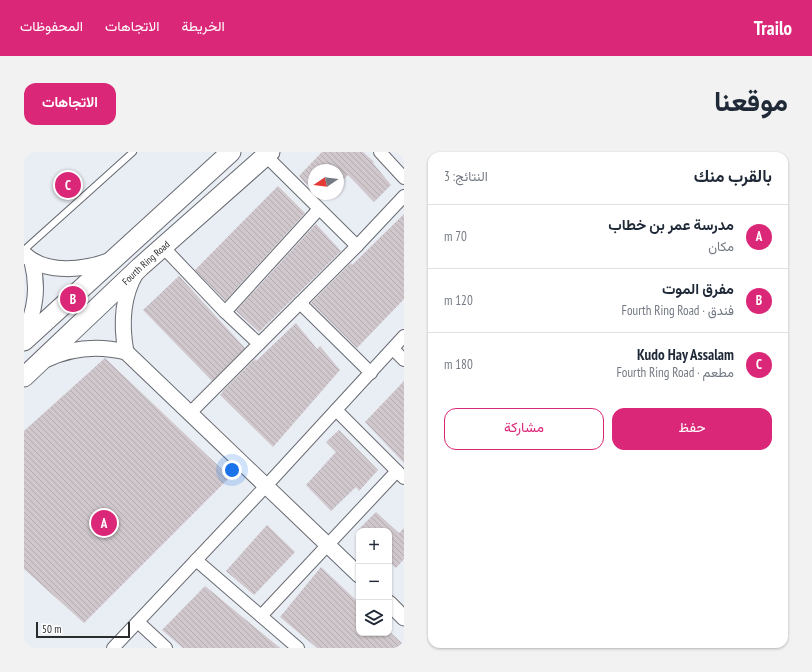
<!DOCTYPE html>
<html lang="ar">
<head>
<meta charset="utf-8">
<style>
	:root { --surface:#fff; --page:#f2f2f3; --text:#1f2937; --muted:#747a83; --line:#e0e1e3; --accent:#db2777 }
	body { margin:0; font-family:"PT Sans Narrow",Vazirmatn,sans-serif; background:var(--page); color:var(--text); direction:rtl }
	.controls { position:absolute; right:12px; bottom:12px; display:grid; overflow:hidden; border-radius:8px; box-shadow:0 1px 3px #0004 }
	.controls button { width:36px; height:36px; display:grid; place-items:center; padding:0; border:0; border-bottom:1px solid var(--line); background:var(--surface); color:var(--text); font:20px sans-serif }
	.compass { position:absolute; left:284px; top:12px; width:36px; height:36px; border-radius:50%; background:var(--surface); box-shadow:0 1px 3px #0004; rotate:257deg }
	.scale { position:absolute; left:12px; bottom:10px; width:94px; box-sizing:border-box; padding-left:4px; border:2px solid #292b2d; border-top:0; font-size:11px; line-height:14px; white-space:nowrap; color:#292b2d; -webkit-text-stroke:3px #fff; paint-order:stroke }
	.you { position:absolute; left:208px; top:318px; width:14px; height:14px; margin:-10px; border:3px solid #fff; border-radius:50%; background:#1a73e8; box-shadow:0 0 0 6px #1a73e833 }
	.badge { display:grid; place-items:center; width:26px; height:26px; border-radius:50%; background:var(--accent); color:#fff; font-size:13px; font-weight:700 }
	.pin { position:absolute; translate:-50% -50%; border:2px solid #fff; box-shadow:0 1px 4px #0006 }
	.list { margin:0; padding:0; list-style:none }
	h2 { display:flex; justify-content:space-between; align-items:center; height:52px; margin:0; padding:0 16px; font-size:17px }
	h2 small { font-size:13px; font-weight:400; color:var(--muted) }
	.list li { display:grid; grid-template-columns:26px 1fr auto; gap:12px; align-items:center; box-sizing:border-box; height:64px; padding:0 16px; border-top:1px solid var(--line) }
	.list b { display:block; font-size:15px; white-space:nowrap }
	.list p { margin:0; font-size:13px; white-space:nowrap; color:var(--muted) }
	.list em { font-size:13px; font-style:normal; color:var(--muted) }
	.actions { display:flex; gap:8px; padding:12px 16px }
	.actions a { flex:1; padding:9px 0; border:1px solid var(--accent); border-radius:12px; text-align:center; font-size:14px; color:var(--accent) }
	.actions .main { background:var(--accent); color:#fff }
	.icon { flex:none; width:22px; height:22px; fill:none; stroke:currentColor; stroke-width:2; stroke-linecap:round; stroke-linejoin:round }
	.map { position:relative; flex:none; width:380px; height:496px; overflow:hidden; direction:ltr; border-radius:12px }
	header { display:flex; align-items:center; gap:24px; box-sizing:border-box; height:56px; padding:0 20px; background:var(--accent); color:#fff }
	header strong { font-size:19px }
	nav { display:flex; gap:22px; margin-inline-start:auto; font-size:14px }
	.intro { display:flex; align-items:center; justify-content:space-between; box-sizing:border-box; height:96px; padding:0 24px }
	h1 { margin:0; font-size:28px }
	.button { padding:10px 18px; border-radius:12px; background:var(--accent); color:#fff; font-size:14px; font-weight:700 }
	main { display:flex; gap:24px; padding:0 24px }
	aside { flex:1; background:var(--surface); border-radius:12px; box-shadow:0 1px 3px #0004 }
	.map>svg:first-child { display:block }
</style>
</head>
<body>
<header>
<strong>Trailo</strong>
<nav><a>الخريطة</a><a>الاتجاهات</a><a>المحفوظات</a></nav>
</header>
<div class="intro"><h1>موقعنا</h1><a class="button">الاتجاهات</a></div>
<main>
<aside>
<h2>بالقرب منك<small>النتائج: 3</small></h2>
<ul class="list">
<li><span class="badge">A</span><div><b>مدرسة عمر بن خطاب</b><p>مكان</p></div><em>70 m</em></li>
<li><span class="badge">B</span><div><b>مفرق الموت</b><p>فندق · Fourth Ring Road</p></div><em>120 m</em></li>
<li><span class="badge">C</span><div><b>Kudo Hay Assalam</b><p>مطعم · Fourth Ring Road</p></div><em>180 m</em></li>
</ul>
<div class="actions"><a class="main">حفظ</a><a>مشاركة</a></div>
</aside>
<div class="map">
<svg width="380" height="496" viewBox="0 0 380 496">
	<defs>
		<pattern id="building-back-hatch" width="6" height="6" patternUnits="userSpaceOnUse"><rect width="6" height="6" fill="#cfc7cb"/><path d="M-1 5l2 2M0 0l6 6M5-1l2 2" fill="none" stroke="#b2abaf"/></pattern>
	</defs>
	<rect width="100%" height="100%" fill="#e9edf4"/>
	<g fill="url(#building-back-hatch)">
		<path d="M298,0h41l11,10 -1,1 18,22 -17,17 -26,-27 -4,4 -6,-6v-3h-24v23l-15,-17z"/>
		<path d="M254,34l27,27 -80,88 -30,-31z"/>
		<path d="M380,62v85l-47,49 -46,-45 40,-40 1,2z"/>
		<path d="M292,72l25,27 -82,81 -23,-21z"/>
		<path d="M155,124l66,72 -33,33 -69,-71z"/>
		<path d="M272,171l21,26 3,-3 20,24 -67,77 -53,-52 3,-3h-1l33,-33 1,2z"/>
		<path d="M81,206l125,119 -146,146 -60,-54v-138z"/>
		<path d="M380,229v82l-39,-41z"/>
		<path d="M315,278l39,40 -19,21 -3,-4 -25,24 -25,-26 30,-33 -10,-10z"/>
		<path d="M352,360l23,21 5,-5v31l-8,9 -7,-6v-31h-32z"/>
		<path d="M243,373l28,27 -41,43 -28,-24z"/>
		<path d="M297,415l38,36v30h32l13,12v3h-87l-37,-31z"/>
		<path d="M181,434l75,62h-97l-21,-18z"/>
	</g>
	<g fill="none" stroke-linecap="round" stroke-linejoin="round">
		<defs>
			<path id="service" d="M0,98l109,-98"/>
			<g id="minor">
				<path d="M356,0l24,26"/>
				<path d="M242,4l91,90"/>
				<path d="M139,95l62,65 34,32"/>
				<path d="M276,151l71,70"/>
				<path d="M201,160l94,-103"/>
				<path d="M369,197l11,11"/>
				<path d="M312,258l68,68"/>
				<path d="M166,261l167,-167 47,-50"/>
				<path d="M172,408l102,88"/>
				<path d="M237,464l136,-145"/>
				<path d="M114,470l28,26"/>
				<path d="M89,496l153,-162 138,-150"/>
			</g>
			<g id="tertiary">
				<path d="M0,102c22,21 61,16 87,6"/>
				<path d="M0,184c11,-25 15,-48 8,-74"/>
				<path d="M102,200c-5,-27 -4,-55 10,-79"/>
				<path d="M21,208c27,-13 53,-15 81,-8l233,223"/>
				<path d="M365,451l15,15"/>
			</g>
			<g id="primary">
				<path d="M0,189l207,-189"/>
				<path id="s1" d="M0,225l116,-110 130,-115"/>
			</g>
		</defs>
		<use href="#service" stroke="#676a71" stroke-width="8"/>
		<use href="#minor" stroke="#676a71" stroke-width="14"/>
		<use href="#tertiary" stroke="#676a71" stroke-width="17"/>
		<use href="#primary" stroke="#676a71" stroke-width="21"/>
		<use href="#service" stroke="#fff" stroke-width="6"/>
		<use href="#minor" stroke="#fff" stroke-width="12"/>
		<use href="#tertiary" stroke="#fff" stroke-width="15"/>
		<use href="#primary" stroke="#fff" stroke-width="19"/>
	</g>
	<g text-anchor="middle" stroke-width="3" stroke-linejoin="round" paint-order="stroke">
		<g font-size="10" fill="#292b2d" stroke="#fff">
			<text dy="4" stroke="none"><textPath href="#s1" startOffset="167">Fourth Ring Road</textPath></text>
		</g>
	</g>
</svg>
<div class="controls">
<button>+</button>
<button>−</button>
<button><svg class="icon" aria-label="layers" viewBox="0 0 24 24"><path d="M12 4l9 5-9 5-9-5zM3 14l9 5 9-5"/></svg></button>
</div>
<svg class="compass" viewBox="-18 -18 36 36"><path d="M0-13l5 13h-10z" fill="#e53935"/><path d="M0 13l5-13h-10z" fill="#747a83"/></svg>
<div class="scale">50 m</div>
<div class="you"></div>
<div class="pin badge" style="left:80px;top:371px">A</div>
<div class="pin badge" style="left:49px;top:147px">B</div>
<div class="pin badge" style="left:44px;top:33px">C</div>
</div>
</main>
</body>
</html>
